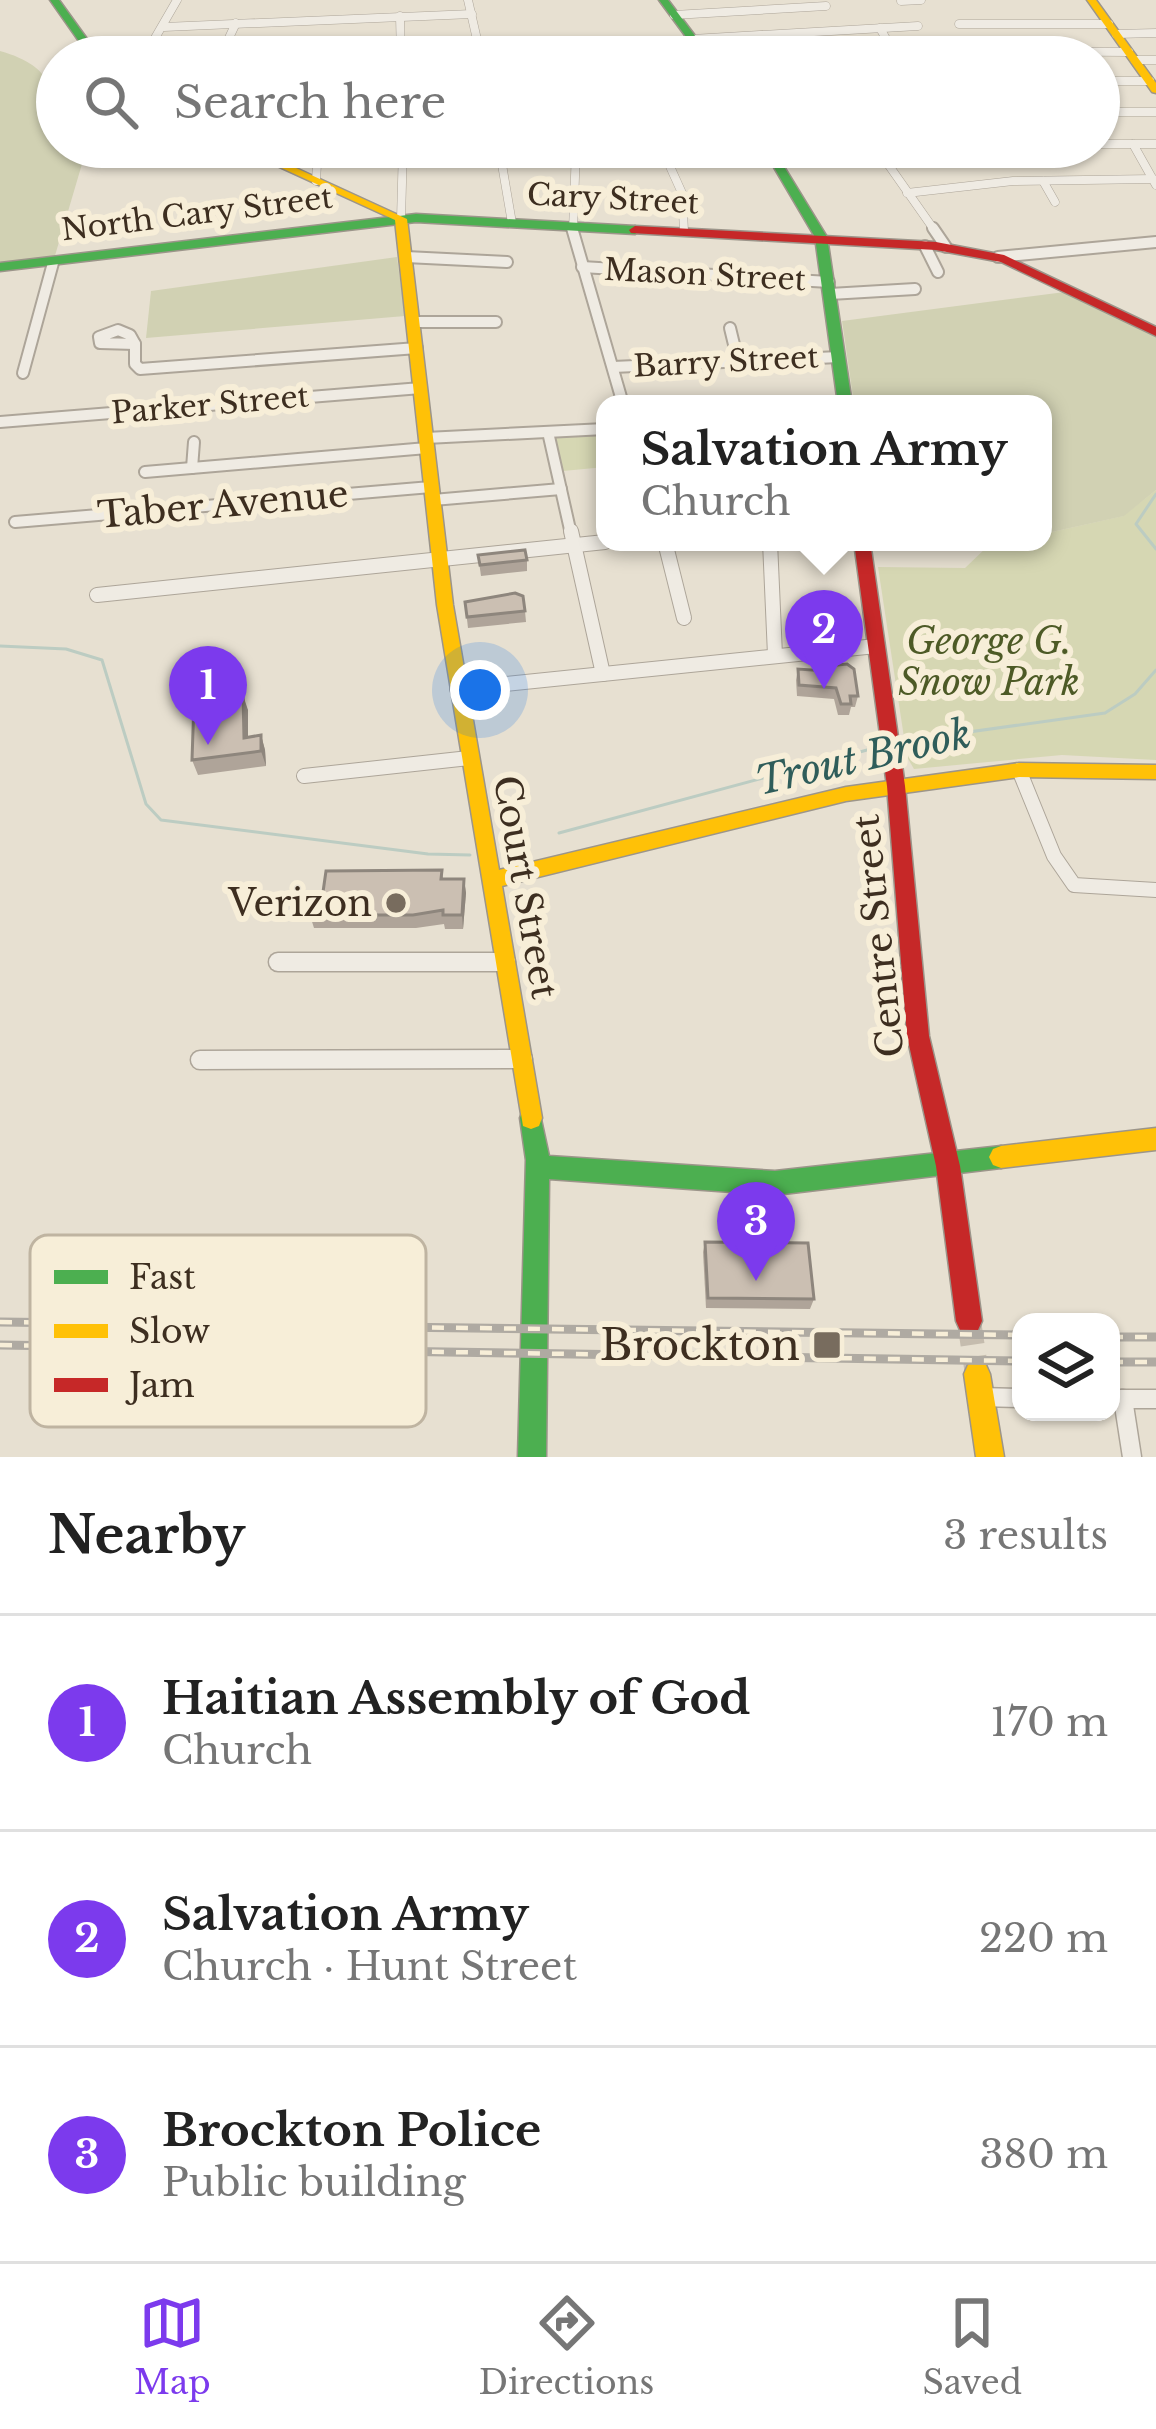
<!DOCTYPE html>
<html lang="en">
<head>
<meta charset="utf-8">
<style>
	:root { --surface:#fff; --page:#f2f2f2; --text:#222; --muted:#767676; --line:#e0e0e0; --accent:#7c3aed }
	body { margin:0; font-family:"Libre Baskerville",serif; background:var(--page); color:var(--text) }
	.controls { position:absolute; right:36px; bottom:36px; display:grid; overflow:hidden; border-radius:24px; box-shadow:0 3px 9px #0004 }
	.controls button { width:108px; height:108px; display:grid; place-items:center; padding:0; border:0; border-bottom:3px solid var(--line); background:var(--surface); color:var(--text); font:60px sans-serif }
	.you { position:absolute; left:480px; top:690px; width:42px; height:42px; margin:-30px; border:9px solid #fff; border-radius:50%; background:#1a73e8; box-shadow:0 0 0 18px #1a73e833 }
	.badge { display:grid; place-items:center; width:78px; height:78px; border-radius:50%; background:var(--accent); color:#fff; font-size:39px; font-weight:700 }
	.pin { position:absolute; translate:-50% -99px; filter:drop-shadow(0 3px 6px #0008) }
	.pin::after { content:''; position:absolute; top:63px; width:42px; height:36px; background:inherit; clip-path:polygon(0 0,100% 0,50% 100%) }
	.popup { position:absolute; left:596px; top:395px; width:456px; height:156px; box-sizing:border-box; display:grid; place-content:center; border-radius:24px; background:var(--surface); filter:drop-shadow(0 3px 9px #0005); font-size:39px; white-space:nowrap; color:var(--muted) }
	.popup b { font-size:45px; color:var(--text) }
	.popup::after { content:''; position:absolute; left:50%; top:100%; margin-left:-24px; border:24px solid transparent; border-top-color:var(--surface) }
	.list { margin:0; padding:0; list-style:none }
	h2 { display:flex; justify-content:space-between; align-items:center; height:156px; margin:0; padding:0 48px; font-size:51px }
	h2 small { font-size:39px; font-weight:400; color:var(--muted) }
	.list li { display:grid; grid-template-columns:78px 1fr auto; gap:36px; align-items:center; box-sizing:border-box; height:216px; padding:0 48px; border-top:3px solid var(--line) }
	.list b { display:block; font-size:45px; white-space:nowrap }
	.list p { margin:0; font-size:39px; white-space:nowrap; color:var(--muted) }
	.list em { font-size:39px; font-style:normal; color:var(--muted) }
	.icon { flex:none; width:66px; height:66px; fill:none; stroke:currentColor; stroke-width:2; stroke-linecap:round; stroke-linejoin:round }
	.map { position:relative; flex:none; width:1156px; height:1457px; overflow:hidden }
	.search { position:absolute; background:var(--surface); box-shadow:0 3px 9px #0004; left:36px; right:36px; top:36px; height:132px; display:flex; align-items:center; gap:30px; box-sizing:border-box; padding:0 42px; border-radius:66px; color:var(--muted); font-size:45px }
	.sheet { height:804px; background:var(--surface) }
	nav { display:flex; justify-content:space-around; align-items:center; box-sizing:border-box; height:168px; border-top:3px solid var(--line); background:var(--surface); font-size:33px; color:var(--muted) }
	nav a { display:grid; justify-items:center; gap:6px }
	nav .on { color:var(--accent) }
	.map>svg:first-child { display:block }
</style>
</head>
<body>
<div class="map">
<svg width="1156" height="1457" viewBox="0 0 1156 1457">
	<rect width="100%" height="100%" fill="#e7e0d1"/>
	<g fill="#d6d7b3">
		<path d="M605,434v33l-42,4 -9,-35z"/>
		<path d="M1156,490v270l-94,-5 -148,14 -7,-12 -29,-190 87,1 24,-23 54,-3v-8l80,-18z"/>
	</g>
	<g fill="#d1d1b3">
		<path d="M0,51c57,16 57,45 57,96h30l-33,112 -54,3z"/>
		<path d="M397,257l8,59 -259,22 5,-47z"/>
		<path d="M1065,292l91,44v154l-32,26 -81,18v-130h-189l-12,-83z"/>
	</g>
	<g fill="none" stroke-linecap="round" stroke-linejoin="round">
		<g stroke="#bcccc2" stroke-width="3">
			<path d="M1156,494l-20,30 20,25"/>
			<path d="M0,646l66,3 36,11 44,144 15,16 267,34 42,1"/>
			<path d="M897,742l208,-29 30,-19 21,-24"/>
			<path d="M559,833l323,-87"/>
		</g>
		<path stroke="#c5bcae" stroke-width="24" stroke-dasharray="24 12" stroke-linecap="butt" d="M969,1321l8,53"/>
		<defs>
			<g id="street-far3">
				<path d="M468,0l13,57"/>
				<path d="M901,1l20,-1"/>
				<path d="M674,15l152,-9"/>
				<path d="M400,16l1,41"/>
				<path d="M959,24h150"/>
				<path d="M164,27l308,-13"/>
				<path d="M880,28l16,29"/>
				<path d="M1116,34l40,-1"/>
				<path d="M692,39l226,-13"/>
				<path d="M984,51l145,1"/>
				<path d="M144,57l33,-57"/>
				<path d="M220,57l16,-34"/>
				<path d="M607,57l4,-8 86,-4"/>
				<path d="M1135,60h21"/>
				<path d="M1099,81h51"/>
				<path d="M1099,112h57"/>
				<path d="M1099,144h57"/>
				<path d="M1133,144l23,41"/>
				<path d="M499,147l13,76"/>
				<path d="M500,151l161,-3"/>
				<path d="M663,151l19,42 2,38"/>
				<path d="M316,181l2,-34"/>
				<path d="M1043,181l12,21"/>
				<path d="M907,193l106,-12 140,-2"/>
				<path d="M401,219l2,-72"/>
				<path d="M573,231l3,-82"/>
				<path d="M935,231l-52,-74 89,-10"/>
			</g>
			<g id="street-far2">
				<path d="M572,228l51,176"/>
				<path d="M933,228l13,19"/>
				<path d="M925,246l13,26"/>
				<path d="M406,257l101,5"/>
				<path d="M998,257l158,-15"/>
				<path d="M582,267l247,15"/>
				<path d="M830,294l85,-5"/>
				<path d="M415,322h81"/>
				<path d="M730,328l8,33"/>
				<path d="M118,330l12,5 5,9 -35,-1 -1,-6z"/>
				<path d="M135,344v20l5,5 277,-21"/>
				<path d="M613,367l226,-10"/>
				<path d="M23,373l30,-110"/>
				<path d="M0,422l421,-34"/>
				<path d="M548,432l23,102"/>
				<path d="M426,438l179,-9"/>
				<path d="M192,468l2,-26"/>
				<path d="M145,472l282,-24"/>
				<path d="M433,500l128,-11"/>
				<path d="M15,522l416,-35"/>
			</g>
			<g id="street-far1">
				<path d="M571,531l32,143"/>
				<path d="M665,542l19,76"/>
				<path d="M770,542l5,113"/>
				<path d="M97,595l508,-53"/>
				<path d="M457,689l419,-43"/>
				<path d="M1019,770l35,86 20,29 82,5"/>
				<path d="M304,776l165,-18"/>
			</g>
			<g id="street">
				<path d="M278,962h228"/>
				<path d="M200,1060l323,-1"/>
				<path d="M980,1397l41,1"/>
				<path d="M1111,1399h45"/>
				<path d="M1123,1399l9,58"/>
			</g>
			<g id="fast">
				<path d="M50,0h9l41,57h-10z"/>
				<path d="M659,0h9l43,57h-10z"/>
				<path d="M762,147h10l55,90 25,167h-14l-23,-167z"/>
				<path d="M416,214l219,12 6,4 -6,4 -219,-12 -416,49v-8z"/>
				<path d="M531,1107l8,3 10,46 226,15 226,-25 8,3 4,8 -4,8 -8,3 -226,27 -226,-16 -3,278h-28l8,-297 -6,-42 3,-8z"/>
			</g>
			<g id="slow">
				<path d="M1087,0h9l60,83v10l-4,-1z"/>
				<path d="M236,147h14l157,72 46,386 46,265 347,-83 173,-24 137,2v14l-137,-2 -173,24 -344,85 40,232 -3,8 -8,3 -8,-3 -86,-521 -42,-385z"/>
				<path d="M1156,1128v22l-155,18 -8,-3 -4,-8 4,-8 8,-3z"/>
				<path d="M977,1361l9,4 4,9 14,83h-28l-12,-83 4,-9z"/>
			</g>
			<g id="jam">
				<path d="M635,226l301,16 68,13 152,72v9l-155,-74 -65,-12 -305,-17 -2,-3z"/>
				<path d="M854,542h16l35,244 24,250 31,130 22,155 -4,9 -9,4 -9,-4 -4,-9 -20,-155 -29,-130 -20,-250z"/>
			</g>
		</defs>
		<use href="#street-far3" stroke="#ada599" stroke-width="9"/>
		<use href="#street-far2" stroke="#ada599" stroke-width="14"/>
		<use href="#street-far1" stroke="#ada599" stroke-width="16"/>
		<use href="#street" stroke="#ada599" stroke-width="21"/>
		<use href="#fast" stroke="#9c958a" stroke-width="3"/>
		<use href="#slow" stroke="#9c958a" stroke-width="3"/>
		<use href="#jam" stroke="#9c958a" stroke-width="3"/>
		<use href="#street-far3" stroke="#efebe3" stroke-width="8"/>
		<use href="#street-far2" stroke="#efebe3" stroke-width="10"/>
		<use href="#street-far1" stroke="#efebe3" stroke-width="14"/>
		<use href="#street" stroke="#efebe3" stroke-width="18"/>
		<use href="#fast" fill="#4caf50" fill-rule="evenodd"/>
		<use href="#slow" fill="#ffc107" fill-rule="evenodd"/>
		<use href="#jam" fill="#c62828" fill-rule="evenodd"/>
		<defs>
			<g id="rail">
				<path d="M0,1322l1021,13"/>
				<path d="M1111,1337h45"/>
				<path d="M0,1345l1021,16"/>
				<path d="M1111,1362h45"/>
			</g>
		</defs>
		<use href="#rail" stroke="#afaaa2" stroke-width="9"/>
		<use href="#rail" stroke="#f7eed8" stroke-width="4.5" stroke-dasharray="12" stroke-linecap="butt"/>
	</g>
	<g fill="#afa499">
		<path d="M478,555l49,5v11l-46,5z"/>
		<path d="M465,602l60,9 1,11 -58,6z"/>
		<path d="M798,669l28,2 32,25 -3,11h-4l-2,8h-11l-4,-16 -37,-3 -1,-16z"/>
		<path d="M231,691l2,5 15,14v27l13,-2 4,15 1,16 -68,9 -6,-15 29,-62z"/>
		<path d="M442,870l1,9h21l2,14 -3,36h-18l-1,-5 -28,4h-102l-6,-19z"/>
		<path d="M705,1242l109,57 -4,10 -104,-1 -3,-56z"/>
	</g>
	<g fill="#8e867d">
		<path d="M243,695l5,15v42l-4,-14z"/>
		<path d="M261,735l4,15 1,16 -5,-15z"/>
		<path d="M464,879l2,14 -3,36 -1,-14z"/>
	</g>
	<g fill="#cbbfb2" stroke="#8e867d" stroke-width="3">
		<path d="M525,550l2,10 -47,5 -2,-10z"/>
		<path d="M515,593l8,3 2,15 -58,6 -2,-15z"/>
		<path d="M847,664l7,5 4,27h-8l1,8h-10l-5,-16 -37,-3 -1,-16 28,2 2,-5z"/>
		<path d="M231,691v5l12,-1 1,43 17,-3v16l-69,9 2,-59 27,-3v-6z"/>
		<path d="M442,870l-1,9h23l-2,36h-19v-5l-30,5h-103l-2,-6 1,-9 13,-1 4,-28z"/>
		<path d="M705,1242l103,1 6,56 -106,-1z"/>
	</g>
	<g fill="#786c5e" stroke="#f7eed8" stroke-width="4.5">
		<circle cx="396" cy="903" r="12"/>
		<rect x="812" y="1330" width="30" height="30" rx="6"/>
	</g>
	<g text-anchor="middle" stroke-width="12" stroke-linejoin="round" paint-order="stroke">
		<g font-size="30" fill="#3d2e20" stroke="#f7eed8">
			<text transform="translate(613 199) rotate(3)" y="10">Cary Street</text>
			<text transform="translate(197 214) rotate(-7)" y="10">North Cary Street</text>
			<text transform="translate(705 275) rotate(3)" y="10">Mason Street</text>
			<text transform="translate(726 362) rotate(-3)" y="10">Barry Street</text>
			<text transform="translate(210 405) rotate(-5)" y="10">Parker Street</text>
		</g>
		<g font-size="36" fill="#3d2e20" stroke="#f7eed8">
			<text transform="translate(223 504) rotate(-5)" y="13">Taber Avenue</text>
			<text transform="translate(526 887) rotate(80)" y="13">Court Street</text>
			<text transform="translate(878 936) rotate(-96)" y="13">Centre Street</text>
		</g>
		<g font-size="36" font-style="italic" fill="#4d5a26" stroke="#f7eed8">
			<text x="989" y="654">George G.<tspan x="989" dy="41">Snow Park</tspan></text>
		</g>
		<g font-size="36" fill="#3d2e20" stroke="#f7eed8" text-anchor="end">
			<text x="372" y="916">Verizon</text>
		</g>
		<g font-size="39" font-style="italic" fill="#2f5d5a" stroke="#f7eed8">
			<text transform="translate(863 757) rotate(-13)" y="14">Trout Brook</text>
		</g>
		<g font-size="42" fill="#3d2e20" stroke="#f7eed8" text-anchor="end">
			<text x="800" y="1360">Brockton</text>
		</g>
	</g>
	<rect x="30" y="1235" width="396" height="192" rx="18" fill="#f7eed8" stroke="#bfb4a1" stroke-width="3"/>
	<rect x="54" y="1270" width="54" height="14" fill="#4caf50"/>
	<rect x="54" y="1324" width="54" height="14" fill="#ffc107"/>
	<rect x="54" y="1378" width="54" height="14" fill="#c62828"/>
	<g font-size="33" fill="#3d2e20">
		<text x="129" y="1289">Fast</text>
		<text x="129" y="1343">Slow</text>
		<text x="129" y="1397">Jam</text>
	</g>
</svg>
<div class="controls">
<button><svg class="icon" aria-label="layers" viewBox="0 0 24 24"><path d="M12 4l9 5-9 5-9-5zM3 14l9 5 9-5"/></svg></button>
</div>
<div class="you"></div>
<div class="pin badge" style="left:208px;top:745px">1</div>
<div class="pin badge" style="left:824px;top:689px">2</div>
<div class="popup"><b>Salvation Army</b>Church</div>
<div class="pin badge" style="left:756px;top:1281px">3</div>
<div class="search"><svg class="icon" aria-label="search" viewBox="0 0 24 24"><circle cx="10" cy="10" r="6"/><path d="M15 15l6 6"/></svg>Search here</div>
</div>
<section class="sheet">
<h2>Nearby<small>3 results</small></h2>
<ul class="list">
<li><span class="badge">1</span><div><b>Haitian Assembly of God</b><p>Church</p></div><em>170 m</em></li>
<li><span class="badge">2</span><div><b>Salvation Army</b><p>Church · Hunt Street</p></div><em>220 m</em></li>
<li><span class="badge">3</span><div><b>Brockton Police</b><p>Public building</p></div><em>380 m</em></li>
</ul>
</section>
<nav>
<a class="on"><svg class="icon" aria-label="map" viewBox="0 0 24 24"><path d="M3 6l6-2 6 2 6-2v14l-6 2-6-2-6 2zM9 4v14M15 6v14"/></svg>Map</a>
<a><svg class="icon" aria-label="directions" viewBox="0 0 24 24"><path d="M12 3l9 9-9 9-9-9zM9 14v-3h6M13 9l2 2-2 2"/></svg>Directions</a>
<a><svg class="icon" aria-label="saved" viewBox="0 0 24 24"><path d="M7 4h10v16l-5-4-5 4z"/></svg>Saved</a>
</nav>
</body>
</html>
